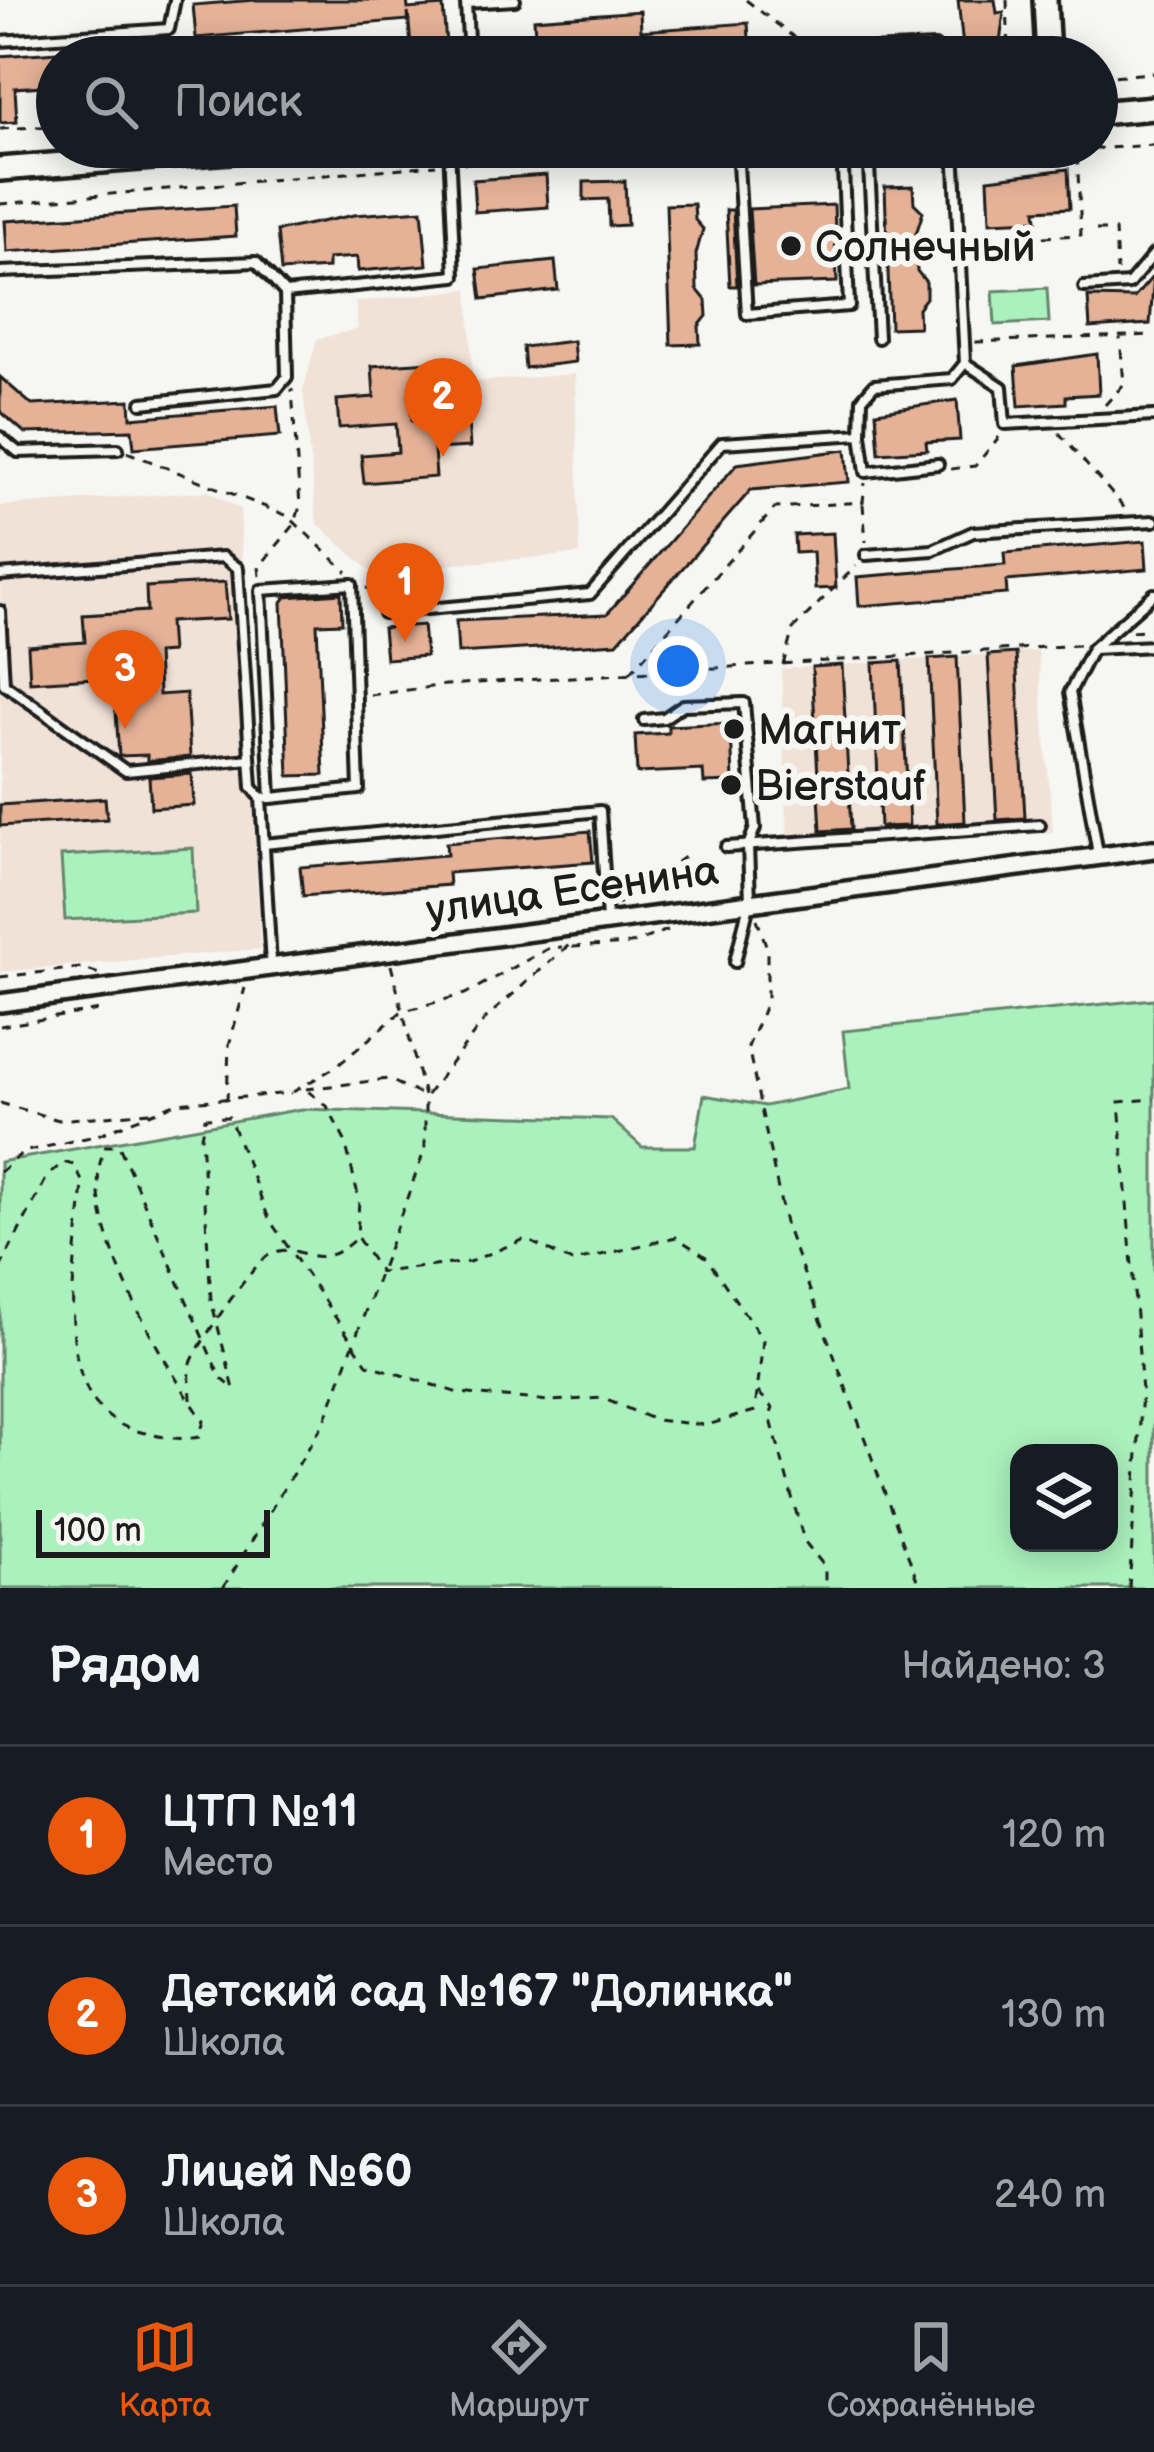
<!DOCTYPE html>
<html lang="ru">
<head>
<meta charset="utf-8">
<style>
	:root { --surface:#171b24; --page:#242831; --text:#f1f3f6; --muted:#9ea1a6; --line:#363941; --accent:#ea580c }
	body { margin:0; font-family:"Balsamiq Sans",sans-serif; background:var(--page); color:var(--text) }
	.controls { position:absolute; right:36px; bottom:36px; display:grid; overflow:hidden; border-radius:24px; box-shadow:0 6px 30px #0003 }
	.controls button { width:108px; height:108px; display:grid; place-items:center; padding:0; border:0; border-bottom:3px solid var(--line); background:var(--surface); color:var(--text); font:60px sans-serif }
	.scale { position:absolute; left:36px; bottom:30px; width:234px; box-sizing:border-box; padding-left:12px; border:6px solid #1c1c1c; border-top:0; font-size:33px; line-height:42px; white-space:nowrap; color:#1c1c1c; -webkit-text-stroke:9px #f6f6f2; paint-order:stroke }
	.you { position:absolute; left:678px; top:666px; width:42px; height:42px; margin:-30px; border:9px solid #fff; border-radius:50%; background:#1a73e8; box-shadow:0 0 0 18px #1a73e833 }
	.badge { display:grid; place-items:center; width:78px; height:78px; border-radius:50%; background:var(--accent); color:#fff; font-size:39px; font-weight:700 }
	.pin { position:absolute; translate:-50% -99px; filter:drop-shadow(0 3px 6px #0008) }
	.pin::after { content:''; position:absolute; top:63px; width:42px; height:36px; background:inherit; clip-path:polygon(0 0,100% 0,50% 100%) }
	.list { margin:0; padding:0; list-style:none }
	h2 { display:flex; justify-content:space-between; align-items:center; height:156px; margin:0; padding:0 48px; font-size:51px }
	h2 small { font-size:39px; font-weight:400; color:var(--muted) }
	.list li { display:grid; grid-template-columns:78px 1fr auto; gap:36px; align-items:center; box-sizing:border-box; height:180px; padding:0 48px; border-top:3px solid var(--line) }
	.list b { display:block; font-size:45px; white-space:nowrap }
	.list p { margin:0; font-size:39px; white-space:nowrap; color:var(--muted) }
	.list em { font-size:39px; font-style:normal; color:var(--muted) }
	.icon { flex:none; width:66px; height:66px; fill:none; stroke:currentColor; stroke-width:2; stroke-linecap:round; stroke-linejoin:round }
	.map { position:relative; flex:none; width:1154px; height:1588px; overflow:hidden }
	.search { position:absolute; background:var(--surface); box-shadow:0 6px 30px #0003; left:36px; right:36px; top:36px; height:132px; display:flex; align-items:center; gap:30px; box-sizing:border-box; padding:0 42px; border-radius:66px; color:var(--muted); font-size:45px }
	.sheet { height:696px; background:var(--surface) }
	nav { display:flex; justify-content:space-around; align-items:center; box-sizing:border-box; height:168px; border-top:3px solid var(--line); background:var(--surface); font-size:33px; color:var(--muted) }
	nav a { display:grid; justify-items:center; gap:6px }
	nav .on { color:var(--accent) }
	.map>svg:first-child { display:block }
</style>
</head>
<body>
<div class="map">
<svg width="1154" height="1588" viewBox="0 0 1154 1588">
	<rect width="100%" height="100%" fill="#f6f6f2"/>
	<filter id="ink" filterUnits="userSpaceOnUse"><feTurbulence type="fractalNoise" baseFrequency=".00833" numOctaves="2"/><feDisplacementMap in="SourceGraphic" scale="24" xChannelSelector="R" yChannelSelector="G"/><feConvolveMatrix kernelMatrix="1 2 1 2 8 2 1 2 1" color-interpolation-filters="sRGB"/></filter>
	<g filter="url(#ink)">
		<g fill="#f1e2d7">
			<path d="M468,289l5,93 102,-8 5,180 -210,17 -53,-48 -14,-132 14,-52 41,-10 -3,-27z"/>
			<path d="M208,491l32,18 20,440 -260,23v-466z"/>
			<path d="M1038,651l15,181 -265,15 -7,-178z"/>
		</g>
		<g fill="#abf1bd" stroke="#64866c" stroke-width="3" fill-rule="evenodd">
			<path d="M1047,288l2,34 -54,3 -2,-34z"/>
			<path d="M193,848l3,65 -131,7 -4,-64z"/>
			<path d="M1154,999v589h-1154v-426l302,-53 309,10 31,28h53l9,-52 61,11 84,-17 -6,-58zM1109,1453v90h-90v-90z"/>
		</g>
		<g fill="#e5b297" stroke="#1c1c1c" stroke-width="3">
			<path d="M255,0h152l1,9 35,-3 4,51h-35l-4,-44 1,7 -213,18 -3,-33z"/>
			<path d="M958,0h37l2,13 7,-1 -4,31 -37,4z"/>
			<path d="M640,11l1,20 107,-8 2,32 -107,2 -1,-13 -106,8 -2,-33z"/>
			<path d="M57,52v33l-42,3 2,34 -17,1v-67z"/>
			<path d="M1068,169l2,39 -34,2 1,10 -47,2 -2,-43z"/>
			<path d="M546,175l2,32 -73,5 -2,-32z"/>
			<path d="M625,181l2,44 -18,1 -1,-27 -24,1v-18z"/>
			<path d="M913,186l1,17 9,9 -8,25 2,34 9,11v16l-8,10 1,19 -29,1 -5,-141z"/>
			<path d="M694,204l1,16 8,9 -7,25 1,35 9,11 1,16 -8,10 1,18 -29,1 -5,-140z"/>
			<path d="M834,205l3,77 -83,3 -5,-76z"/>
			<path d="M234,206l2,30 -229,16 -2,-31z"/>
			<path d="M422,210l5,55 -69,6 -1,-14 -29,2v9l-47,3 -4,-40 77,-16z"/>
			<path d="M726,210h7l4,76h-7z"/>
			<path d="M555,261l3,29 -76,9 -4,-30z"/>
			<path d="M1154,275l-4,49 -60,4 -2,-31 46,1z"/>
			<path d="M573,341l2,21 -50,6 -2,-21z"/>
			<path d="M1097,354l2,40 -33,2v7l-47,3 -3,-40z"/>
			<path d="M444,361l2,31 -37,2 3,27 56,-4 2,30 -36,2 2,28 -72,6 -3,-28 37,-3 -2,-28 -57,4 -2,-28 37,-3 -2,-31z"/>
			<path d="M0,377l32,28 98,-5 1,18 146,-12 3,30 -146,12 -2,-18 -107,3 -25,-22z"/>
			<path d="M957,400l3,40 -34,2 1,8 -48,3 -3,-41z"/>
			<path d="M846,450l3,32 -98,8 -134,153 -159,10 -2,-32 151,-7 130,-150z"/>
			<path d="M833,533l3,55 -21,1 -2,-37 -18,1 -1,-18z"/>
			<path d="M1145,541l2,28 -141,12 1,13 -148,12 -2,-29 148,-12 -1,-12z"/>
			<path d="M225,582l3,37 -59,3 2,30 -14,1 2,42 27,-2 4,64 -43,4v-6l-28,1 -4,-58 30,-2 -3,-42 -32,2 1,21 -81,5 -2,-36 57,-4 -2,-27 64,-4 -1,-24z"/>
			<path d="M341,593l1,30 -25,1 7,151 -35,1 -7,-174 4,-5z"/>
			<path d="M423,625l3,31 -40,3 -3,-31z"/>
			<path d="M1016,653l9,165 -28,2 -9,-165z"/>
			<path d="M957,657l8,165 -28,2 -8,-165z"/>
			<path d="M901,661l8,165 -29,1 -7,-164z"/>
			<path d="M842,665l9,164 -30,2 -9,-164z"/>
			<path d="M731,723l2,59 -29,1 -1,-13 -66,3 -2,-38 33,-2v-7z"/>
			<path d="M192,774l2,31 -43,3 -2,-31z"/>
			<path d="M105,798l2,21 -107,7v-21z"/>
			<path d="M590,831l3,31 -145,11 1,12 -146,11 -3,-29 147,-12 -1,-12z"/>
		</g>
		<g fill="none" stroke-linecap="round" stroke-linejoin="round">
			<defs>
				<g id="lane">
					<path d="M0,41l169,-12 6,-29"/>
					<path d="M469,57l-3,-54 49,-3"/>
					<path d="M825,57l-1,-5 111,-5 1,10"/>
					<path d="M737,147l10,167 102,-8 -7,-159"/>
					<path d="M868,147l10,191"/>
					<path d="M738,159l104,-5"/>
					<path d="M0,272l256,-10 29,31 2,84 -10,12 -135,14"/>
					<path d="M1084,287l45,-3 25,-30"/>
					<path d="M285,293l170,-17 -6,-129"/>
					<path d="M965,363l37,24 3,37 149,-8"/>
					<path d="M861,434l1,-35 12,-14 78,-6 13,-16 -11,-216"/>
					<path d="M0,437l18,15 100,-3"/>
					<path d="M866,555l67,-5 40,-18 181,-11"/>
					<path d="M0,575l223,-18 15,11 14,219 9,11"/>
					<path d="M0,611l4,73 122,87 124,-12"/>
					<path d="M384,613l206,-19 132,-151 139,-9 5,38 72,-8"/>
					<path d="M1093,649l61,-3"/>
					<path d="M644,720l20,-2 19,-13 61,-2 11,125 -7,18 2,54 -15,62"/>
					<path d="M264,844l336,-33 7,109"/>
					<path d="M726,847l314,-22"/>
					<path d="M1098,854l-28,-162 22,-43 62,-55"/>
					<path d="M271,965l-10,-167h10l-10,-208 91,-6 7,205 -88,9"/>
				</g>
				<path id="street" d="M0,1003l1154,-154"/>
				<g id="secondary">
					<path d="M1045,0l3,57"/>
					<path d="M1097,113l57,-5"/>
					<path d="M0,169l282,-22"/>
				</g>
			</defs>
			<use href="#lane" stroke="#1c1c1c" stroke-width="16"/>
			<use href="#street" stroke="#1c1c1c" stroke-width="24"/>
			<use href="#secondary" stroke="#1c1c1c" stroke-width="30"/>
			<g stroke="#1c1c1c" stroke-width="3" stroke-dasharray="9 9" stroke-linecap="butt">
				<path d="M746,0l64,50"/>
				<path d="M1007,0l2,57"/>
				<path d="M1097,77l57,-4"/>
				<path d="M0,129l57,-3"/>
				<path d="M967,157l187,-12"/>
				<path d="M883,162l62,-4"/>
				<path d="M464,163l260,-11"/>
				<path d="M0,204l436,-39"/>
				<path d="M1096,230h19l2,41"/>
				<path d="M971,241l110,-6 -4,-84"/>
				<path d="M975,342l179,-7"/>
				<path d="M1105,405l19,-21 -4,-46"/>
				<path d="M1059,433l69,79"/>
				<path d="M127,452l161,64 59,56"/>
				<path d="M951,469l24,-3 24,-29"/>
				<path d="M863,504l3,38"/>
				<path d="M260,576l-1,-9 36,-43 5,-18 -8,-117"/>
				<path d="M366,588l9,2 4,10"/>
				<path d="M1132,631l22,-2"/>
				<path d="M783,665l10,-36 63,-63"/>
				<path d="M630,673l145,-165 88,-6 2,-19"/>
				<path d="M370,695l76,-10 633,-40"/>
				<path d="M618,904l66,-47"/>
				<path d="M757,919l10,29v52l-19,47 37,176 135,365"/>
				<path d="M572,947l58,-3 38,-14"/>
				<path d="M391,965l33,131"/>
				<path d="M0,977l81,-9 18,6"/>
				<path d="M0,1026l106,-17"/>
				<path d="M306,1089l82,-10 35,17"/>
				<path d="M293,1092l44,-26 64,-54 64,-18 84,-46 13,-1"/>
				<path d="M227,1101l2,-56 16,-57"/>
				<path d="M0,1103l59,17 92,-8"/>
				<path d="M0,1172l23,-20 72,-16 82,-33 114,-10"/>
				<path d="M0,1268l47,-91 16,-15 11,3 9,18c-5,73 -39,219 51,247 21,6 44,11 65,7l5,-16c-39,-55 -133,-210 -98,-275h13l101,231 14,12 -23,-89 -10,-164 4,-18 24,-1 40,102 98,145 91,29 92,8 52,-3 53,22 52,5 48,-14 8,-71 -57,-83 -30,-20 -104,25 -47,-23 -56,23 -89,10 -23,-35 2,-38 -14,-58 -18,-35 -22,-17"/>
				<path d="M758,1392l15,16 -3,8 34,125 21,26v21"/>
				<path d="M191,1400c0,-11 -3,-26 0,-37 8,-20 60,-97 78,-108 32,-18 44,23 86,-16"/>
				<path d="M223,1588l102,-167 100,-272v-52l62,-80 82,-72"/>
				<path d="M1129,1588l13,-196 -23,-290 35,-3"/>
			</g>
			<use href="#lane" stroke="#f6f6f2" stroke-width="8"/>
			<use href="#street" stroke="#f6f6f2" stroke-width="15"/>
			<use href="#secondary" stroke="#f6f6f2" stroke-width="21"/>
		</g>
	</g>
	<g fill="#1c1c1c" stroke="#f6f6f2" stroke-width="4.5">
		<circle cx="791" cy="246" r="12"/>
		<circle cx="734" cy="729" r="12"/>
		<circle cx="731" cy="785" r="12"/>
	</g>
	<g text-anchor="middle" stroke-width="12" stroke-linejoin="round" paint-order="stroke">
		<g font-size="42" fill="#1c1c1c" stroke="#f6f6f2" text-anchor="start">
			<text x="815" y="261">Солнечный</text>
			<text x="758" y="744">Магнит</text>
			<text x="755" y="800">Bierstauf</text>
		</g>
		<g font-size="42" fill="#1c1c1c" stroke="#f6f6f2">
			<text transform="translate(572 889) rotate(-8)" y="15">улица Есенина</text>
		</g>
	</g>
</svg>
<div class="controls">
<button><svg class="icon" aria-label="layers" viewBox="0 0 24 24"><path d="M12 4l9 5-9 5-9-5zM3 14l9 5 9-5"/></svg></button>
</div>
<div class="scale">100 m</div>
<div class="you"></div>
<div class="pin badge" style="left:405px;top:642px">1</div>
<div class="pin badge" style="left:443px;top:457px">2</div>
<div class="pin badge" style="left:125px;top:729px">3</div>
<div class="search"><svg class="icon" aria-label="search" viewBox="0 0 24 24"><circle cx="10" cy="10" r="6"/><path d="M15 15l6 6"/></svg>Поиск</div>
</div>
<section class="sheet">
<h2>Рядом<small>Найдено: 3</small></h2>
<ul class="list">
<li><span class="badge">1</span><div><b>ЦТП №11</b><p>Место</p></div><em>120 m</em></li>
<li><span class="badge">2</span><div><b>Детский сад №167 &quot;Долинка&quot;</b><p>Школа</p></div><em>130 m</em></li>
<li><span class="badge">3</span><div><b>Лицей №60</b><p>Школа</p></div><em>240 m</em></li>
</ul>
</section>
<nav>
<a class="on"><svg class="icon" aria-label="map" viewBox="0 0 24 24"><path d="M3 6l6-2 6 2 6-2v14l-6 2-6-2-6 2zM9 4v14M15 6v14"/></svg>Карта</a>
<a><svg class="icon" aria-label="directions" viewBox="0 0 24 24"><path d="M12 3l9 9-9 9-9-9zM9 14v-3h6M13 9l2 2-2 2"/></svg>Маршрут</a>
<a><svg class="icon" aria-label="saved" viewBox="0 0 24 24"><path d="M7 4h10v16l-5-4-5 4z"/></svg>Сохранённые</a>
</nav>
</body>
</html>
